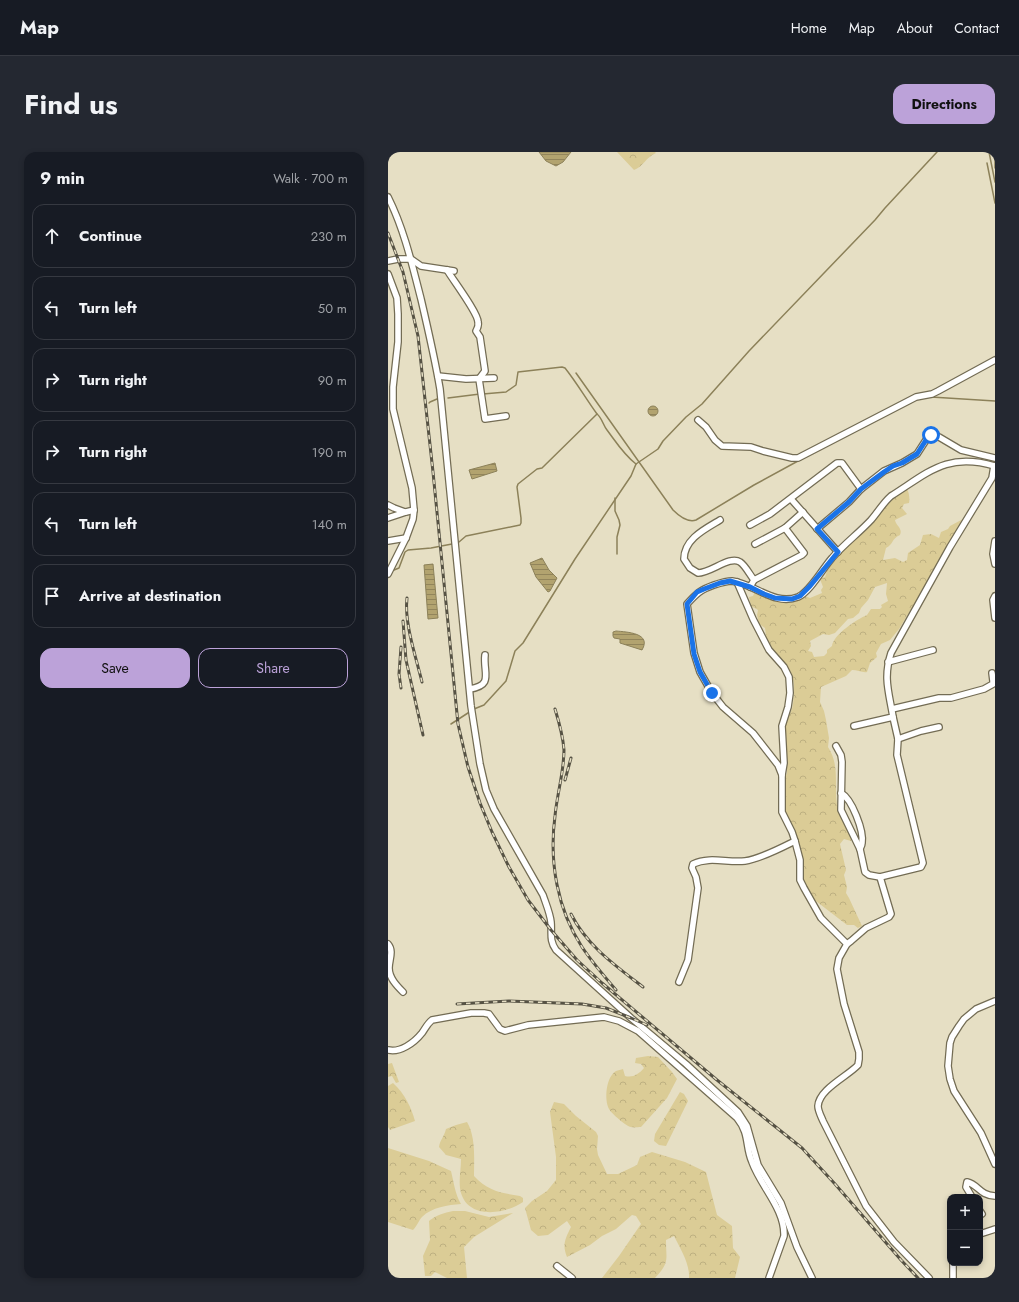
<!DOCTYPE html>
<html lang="en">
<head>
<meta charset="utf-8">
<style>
	:root { --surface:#171b24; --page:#242831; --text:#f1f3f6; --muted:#9ea1a6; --line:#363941; --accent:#bca2d9 }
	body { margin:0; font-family:Jost,sans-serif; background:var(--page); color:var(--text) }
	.controls { position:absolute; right:12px; bottom:12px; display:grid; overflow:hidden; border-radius:8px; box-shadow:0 2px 6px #0003 }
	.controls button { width:36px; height:36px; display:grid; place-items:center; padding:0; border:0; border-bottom:1px solid var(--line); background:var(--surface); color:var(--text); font:20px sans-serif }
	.stop { position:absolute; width:12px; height:12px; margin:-9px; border:3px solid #1a73e8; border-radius:50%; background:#fff }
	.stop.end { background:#1a73e8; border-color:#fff; box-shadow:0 1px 4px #0008 }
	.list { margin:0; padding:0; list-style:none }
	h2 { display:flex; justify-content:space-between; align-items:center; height:52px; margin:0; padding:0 16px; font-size:17px }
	h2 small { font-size:13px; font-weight:400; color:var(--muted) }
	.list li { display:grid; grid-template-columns:26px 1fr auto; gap:12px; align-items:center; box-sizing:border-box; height:64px; margin:0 8px 8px; padding:0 8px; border:1px solid var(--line); border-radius:12px }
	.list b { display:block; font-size:15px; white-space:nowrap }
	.list em { font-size:13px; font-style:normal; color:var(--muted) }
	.actions { display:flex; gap:8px; padding:12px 16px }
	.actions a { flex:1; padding:9px 0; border:1px solid var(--accent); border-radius:12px; text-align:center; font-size:14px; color:var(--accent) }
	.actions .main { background:var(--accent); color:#111 }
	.icon { flex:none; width:22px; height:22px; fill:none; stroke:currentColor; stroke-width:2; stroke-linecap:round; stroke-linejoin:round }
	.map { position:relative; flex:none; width:607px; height:1126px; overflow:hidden; border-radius:12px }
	header { display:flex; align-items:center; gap:24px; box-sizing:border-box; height:56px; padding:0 20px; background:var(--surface); border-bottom:1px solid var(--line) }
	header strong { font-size:19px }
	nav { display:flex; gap:22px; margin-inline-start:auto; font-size:14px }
	.intro { display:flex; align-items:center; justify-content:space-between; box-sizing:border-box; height:96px; padding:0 24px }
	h1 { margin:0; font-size:28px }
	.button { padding:10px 18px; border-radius:12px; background:var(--accent); color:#111; font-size:14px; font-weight:700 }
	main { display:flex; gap:24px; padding:0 24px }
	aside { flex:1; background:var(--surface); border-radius:12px; box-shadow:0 2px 6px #0003 }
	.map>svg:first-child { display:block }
</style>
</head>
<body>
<header>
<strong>Map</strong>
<nav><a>Home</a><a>Map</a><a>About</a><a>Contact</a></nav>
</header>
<div class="intro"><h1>Find us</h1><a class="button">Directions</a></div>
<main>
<aside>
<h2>9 min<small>Walk · 700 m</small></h2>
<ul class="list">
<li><svg class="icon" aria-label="ahead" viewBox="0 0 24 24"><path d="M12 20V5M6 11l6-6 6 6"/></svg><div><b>Continue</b></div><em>230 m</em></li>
<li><svg class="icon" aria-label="left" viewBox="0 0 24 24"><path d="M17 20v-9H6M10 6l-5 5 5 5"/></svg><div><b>Turn left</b></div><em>50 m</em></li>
<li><svg class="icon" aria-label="right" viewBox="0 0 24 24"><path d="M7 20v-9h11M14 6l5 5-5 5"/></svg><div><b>Turn right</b></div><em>90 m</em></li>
<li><svg class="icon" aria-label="right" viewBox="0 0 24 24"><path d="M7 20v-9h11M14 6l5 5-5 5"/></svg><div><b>Turn right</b></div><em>190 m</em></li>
<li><svg class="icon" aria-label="left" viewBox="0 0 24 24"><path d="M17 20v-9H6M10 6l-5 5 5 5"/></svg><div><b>Turn left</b></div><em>140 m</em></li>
<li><svg class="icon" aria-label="arrive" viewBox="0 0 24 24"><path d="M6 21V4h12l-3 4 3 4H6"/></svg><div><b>Arrive at destination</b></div></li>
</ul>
<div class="actions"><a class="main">Save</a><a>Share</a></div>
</aside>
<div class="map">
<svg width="607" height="1126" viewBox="0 0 607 1126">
	<defs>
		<pattern id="forest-crowns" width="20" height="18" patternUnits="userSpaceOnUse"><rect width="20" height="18" fill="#dbcc96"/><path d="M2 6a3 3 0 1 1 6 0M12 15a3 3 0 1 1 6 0" fill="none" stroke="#bdb081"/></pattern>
		<pattern id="water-rules" width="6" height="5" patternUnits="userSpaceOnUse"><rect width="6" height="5" fill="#b2a36f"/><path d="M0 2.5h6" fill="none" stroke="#92855b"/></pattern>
	</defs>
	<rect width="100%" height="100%" fill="#e6dfc4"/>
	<g fill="url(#forest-crowns)" fill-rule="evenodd">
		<path d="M229,0h38l1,1c-10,4 -13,14 -22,17z"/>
		<path d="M519,337c2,3 3,10 2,14l-5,1 -2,4 5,6 -12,6c1,6 8,8 5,15 -9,4 -6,9 -14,13l-3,12 12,-2 8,4 4,-2 1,-7 12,-8 3,-10 8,-1 8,4 2,-6 7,-3 2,-3 13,-7 2,1 -66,109 -9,11 -9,4 -5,9 1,4 -7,6 -3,9c-4,1 -10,-2 -15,-2l-6,6 -25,11 -1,15 4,9 2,9 3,18 -1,9c12,18 6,38 9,58 2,11 9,22 14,32v4l-7,-2 -4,5 6,26 -2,5 3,12 -1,6 3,5 13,28 -4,2 -4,-3h-7l-35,-27 -7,-14 -3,-9 2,-12 -6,-24 -5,-13 -5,-7 -3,-10v-31l2,-5c0,-13 -4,-39 -1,-50 1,-5 4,-9 6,-14 2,-7 3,-26 0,-34 -2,-6 -12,-17 -17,-21 -4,-4 -4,-9 -8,-12l-2,-14 -6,-4 -2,-9 1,-5 -7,-4 -2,-9 4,-1 2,-5c9,6 33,16 42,9l5,-1 3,-3 5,2 12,-5 -1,-3 2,-3 -3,-8 5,-2 3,-9 5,-5 1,-5 41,-38c2,-5 5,-6 6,-11l4,-2 6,-8zM499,431l-1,11 2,7 -7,4 1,2 -2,2h-9l-4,6c-10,4 -34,20 -35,31l-5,4v3l-3,3 -10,1 -2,-5 -4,-1 3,-5 -1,-5 13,-7 6,1 6,-2 13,-14 5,-1 6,-5 2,-5 7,-8 7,-13z"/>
		<path d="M260,904l10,1 14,15 5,7 -10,19 -26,29c-3,0 -7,1 -10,0 -5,-1 -19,-13 -22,-18 -5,-10 -3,-32 7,-38 2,-1 5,-1 7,-2l2,7c8,2 14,-2 19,-8l-3,-4 -6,-1 1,-5z"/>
		<path d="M4,911l7,19 -3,1 -4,-7 -4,1v-13z"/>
		<path d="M5,931c12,11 18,24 22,38l-25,9 -2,-3v-41z"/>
		<path d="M292,940l4,2 4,7 -22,45 -7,-1 -5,-4 1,-7z"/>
		<path d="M166,950l10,2 12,12 20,16 2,4 -1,13 1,6 9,19h11l19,-9 3,-8 12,-5 33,10 21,10 11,43 15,11 1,22 7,9 -5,21h-46c1,-14 -9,-30 -15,-42l-8,4c0,20 4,22 -11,38h-53l17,-22 22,-32 -5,-8 -4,-1 -16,14 -14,7 -12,9 -23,12c-5,-12 -2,-18 4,-30l-4,-6 -19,14 -10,1 -7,-6 -6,-22 7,-7 15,-10 9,-11v-23l-6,-45z"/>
		<path d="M79,970c9,15 7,37 7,54 14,15 27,17 46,20l3,2v4c-17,12 -54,18 -62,-9 -3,-11 0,-22 0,-34l-15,-4 -7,-8c1,-7 5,-10 7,-18l10,-4z"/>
		<path d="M0,996l41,13 22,10c3,12 4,23 10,33 -13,1 -29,3 -39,13 -3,3 -5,9 -9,13l-25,-8z"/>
		<path d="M65,1059h12l24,6 24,-4 -39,24 -10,10 3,31h-20l-12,-6 -4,4h-6l-2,-20 7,-16 -1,-19c7,-6 15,-8 24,-10z"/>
	</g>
	<g fill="url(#water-rules)" stroke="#8c8159">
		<path d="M151,0h32l-8,10 -7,4 -10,-5z"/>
		<circle cx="265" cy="259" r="5"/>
		<path d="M107,311l2,8 -25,8 -3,-9z"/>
		<path d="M154,406l7,12 8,8 -7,13 -2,1 -12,-15 -6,-14z"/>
		<path d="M45,412l5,54 -10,1 -4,-54z"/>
		<path d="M228,479c11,1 36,2 26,19l-22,-7v-4l-6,-1 -1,-2v-4z"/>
	</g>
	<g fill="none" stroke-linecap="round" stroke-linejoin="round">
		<g stroke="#8c8159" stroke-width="1.5">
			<path d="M601,0l6,30"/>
			<path d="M607,9v7"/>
			<path d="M599,11l8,40"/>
			<path d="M188,221l97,137c6,6 14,13 23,10l58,-35 55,-30"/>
			<path d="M95,242l23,-2 10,-7 2,-13 44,-5 3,1c12,15 21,31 32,46"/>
			<path d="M543,245l64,4"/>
			<path d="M60,246l32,-4"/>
			<path d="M41,251l1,-1 7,-3"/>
			<path d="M227,346v13l4,9 1,5 -3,12v17"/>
			<path d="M71,390l7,-6 54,-11 1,-2v-5l-4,-31 1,-3 19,-15 5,-1 55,-54c5,4 6,11 10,16 9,12 17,25 29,34"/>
			<path d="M6,418l5,-2 6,-16 3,-2 23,-2 21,-4"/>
			<path d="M86,557l10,-4 22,-24 9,-30 8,-8 52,-84 56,-83 5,-12 22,-15 5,-8 23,-24 16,-13 47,-53 126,-131 10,-12 52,-56"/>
			<path d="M63,572l20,-13"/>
		</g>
		<defs>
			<g id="minor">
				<path d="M0,45c16,32 24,67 33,102 7,30 14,60 19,90l31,317 9,58 6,26 8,19 49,86c3,9 7,18 8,27 1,12 -2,18 5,28l75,68 55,46 52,48 9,14 11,39 23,38 16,44 15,31"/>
				<path d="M0,109l10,-2h13l10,7 33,5"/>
				<path d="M59,118c6,10 31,43 31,52 1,4 -1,7 -2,9l4,6 5,34 -6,8 6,40 21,-3"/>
				<path d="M0,122l9,24 1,16v28l-5,45v22l19,79 2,22 -1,9 -7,19 -18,36"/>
				<path d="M50,224l28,3 28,-1"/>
				<path d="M310,268l8,7 9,13 7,6 29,1 12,4 29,7h6l118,-61 16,-3 6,-3 57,-31"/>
				<path d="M403,347l47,53"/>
				<path d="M0,353l6,3 11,4"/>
				<path d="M0,366l18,-6 8,-2"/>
				<path d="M332,368c-15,9 -36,19 -36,39l6,9 8,5c13,0 32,-18 42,-11 5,3 10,13 14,18l-4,7"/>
				<path d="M362,373l20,-11 67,-51h5l19,26"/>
				<path d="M429,377l32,-27 12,-13 23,-18 18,-8 15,-9 11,-17 3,-2h4l4,2 22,13 34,8"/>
				<path d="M0,389l18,-3"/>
				<path d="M607,389l-2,13 2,10"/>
				<path d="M367,392l30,-16 18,-16"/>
				<path d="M366,428l48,-25 2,-2 -19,-25"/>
				<path d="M349,430l16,37 16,31 15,17 5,10 1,16 -2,14 -6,19 2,37 -2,12"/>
				<path d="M607,444l-2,4 2,18"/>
				<path d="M500,510l45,-12"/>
				<path d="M82,537c24,-4 13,-16 15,-34"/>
				<path d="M504,557l47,-11h12l33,-9 9,-5v-3l-1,-8"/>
				<path d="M466,574l39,-9c-4,-25 -10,-39 -2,-64l59,-106 42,-69 2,-12"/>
				<path d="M510,587l23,-8 18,-4"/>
				<path d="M448,594l5,9 1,7 -1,48 19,39 5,23 4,3 11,2 41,-10 2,-4 -26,-108 1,-16 -5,-22"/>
				<path d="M453,641c11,6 23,38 21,50 0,2 -1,4 -2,6"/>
				<path d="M407,689l5,19v20l4,8 17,30 26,26"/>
				<path d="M492,725l11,37 -2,3 -23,11 -15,13 -4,3 -8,14 -2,11 7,35 15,48v7l-1,6c-10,11 -39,24 -40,41 0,5 3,10 5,15l43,85 28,36 35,36"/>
				<path d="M0,792c6,7 1,16 1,24 0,10 8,18 14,24"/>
				<path d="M291,830l9,-22 10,-72 -2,-11 -4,-9 1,-4c17,-8 34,-1 52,-3 15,-2 36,-13 50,-20l-3,-9 -10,-20v-37l-4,-10 -25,-32 -30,-26 -11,-14 -12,-21 -6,-19 -7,-49c10,-11 13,-14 27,-19 6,-2 12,-4 18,-4 23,3 42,25 66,16 12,-5 25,-29 34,-39 12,-14 27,-25 39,-38 7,-8 12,-17 20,-24 38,-24 56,-44 104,-30"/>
				<path d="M607,849l-19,8 -12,10 -5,7 -7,11 -2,6 -2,23 2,13 4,12 27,42 14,31"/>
				<path d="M0,898c12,3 26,-7 34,-17 3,-4 5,-9 10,-13l39,-7h13l5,1 11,15 5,2 23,-6 76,-8 15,4 19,10 99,87c13,16 8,28 15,44 9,25 33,47 32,74l-15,42"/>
				<path d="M584,1045l-6,-10 1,-5c12,3 12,13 28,14"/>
				<path d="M592,1059l2,3"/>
				<path d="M592,1082l15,-5"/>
				<path d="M565,1111v15"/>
				<path d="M169,1114l15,12"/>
			</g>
		</defs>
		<use href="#minor" stroke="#736c54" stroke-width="8"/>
		<use href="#minor" stroke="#fff" stroke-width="5.5"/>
		<defs>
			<g id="rail">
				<path d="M0,81l15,39 15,64 15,136 25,252 10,43 12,36 12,29 17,35 19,33 23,30 26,30 25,23 115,97 85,68 33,36 66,76 17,18"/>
				<path d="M19,446c-3,25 9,59 15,84"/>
				<path d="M15,469l3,39 17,75"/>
				<path d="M13,495l-2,27 2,14"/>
				<path d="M167,557c4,13 8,27 9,41 0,22 -7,44 -9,66 -6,45 2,93 27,131 10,15 22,29 34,43"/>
				<path d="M177,628l6,-22"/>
				<path d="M183,762c16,32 45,52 72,73"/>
				<path d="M69,852l52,-3 73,3 24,4 25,10 16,7"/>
			</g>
		</defs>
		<use href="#rail" stroke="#565244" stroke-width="3"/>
		<use href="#rail" stroke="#e6dfc4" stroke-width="1.5" stroke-dasharray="4.5" stroke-linecap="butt"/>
	</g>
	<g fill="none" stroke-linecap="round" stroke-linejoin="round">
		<path stroke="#1a73e8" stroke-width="5" d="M324,541l-12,-21 -6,-18 -7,-50 10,-12 7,-3 16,-6 10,-2 20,6 14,7 11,4 17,1 8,-3 10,-10 28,-34 -21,-23 32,-27 12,-13 23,-17 9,-6 9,-3 15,-9 11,-17 3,-2"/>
	</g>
</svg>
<div class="controls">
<button>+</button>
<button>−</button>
</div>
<div class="stop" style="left:543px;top:283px"></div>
<div class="stop end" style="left:324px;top:541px"></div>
</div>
</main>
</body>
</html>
